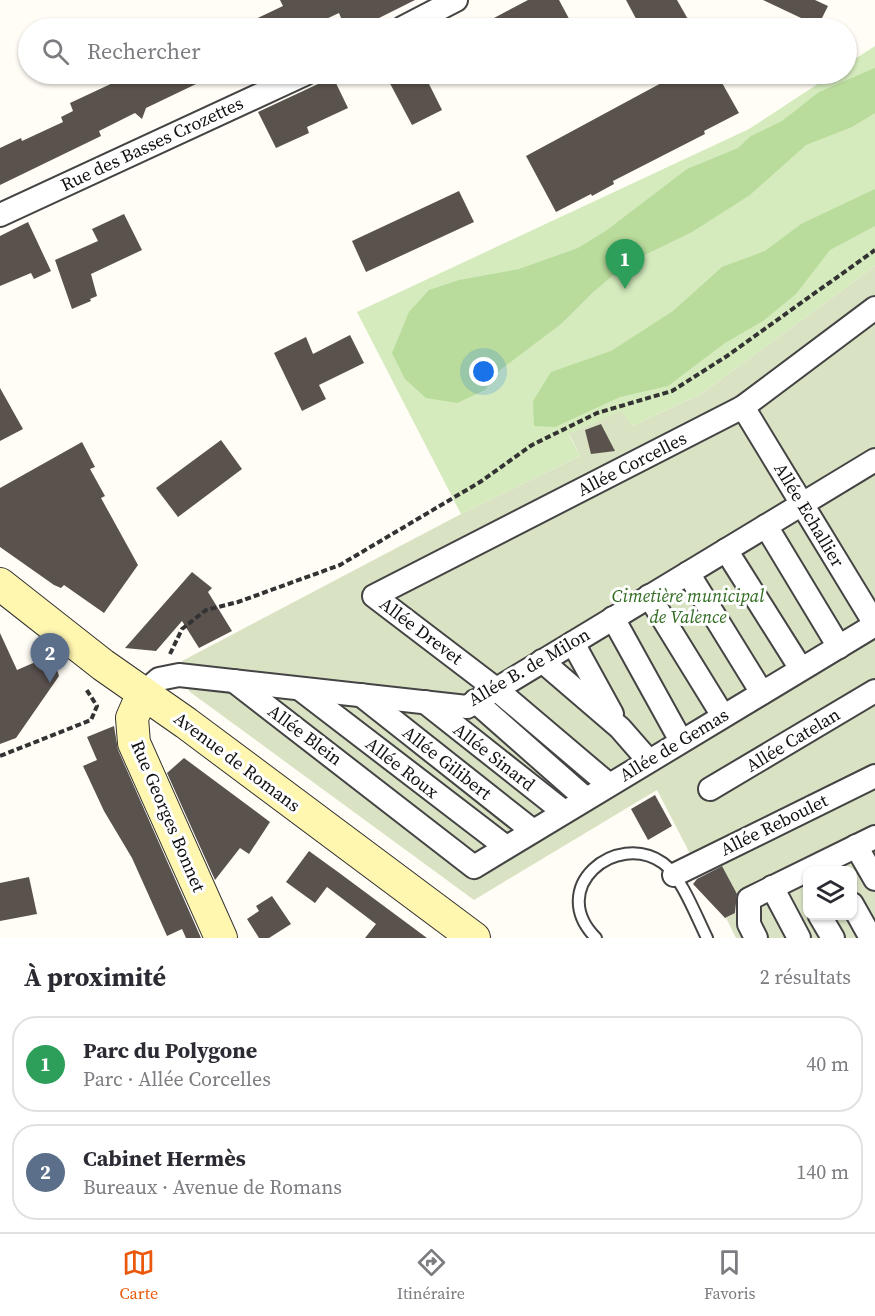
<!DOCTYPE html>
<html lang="fr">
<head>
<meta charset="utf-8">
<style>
	:root { --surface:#fff; --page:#f2f2f3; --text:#2b2b33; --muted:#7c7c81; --line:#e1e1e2; --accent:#ea580c }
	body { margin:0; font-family:"Source Serif 4",serif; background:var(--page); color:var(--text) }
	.controls { position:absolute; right:18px; bottom:18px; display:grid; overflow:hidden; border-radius:12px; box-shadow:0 2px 4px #0004 }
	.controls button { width:54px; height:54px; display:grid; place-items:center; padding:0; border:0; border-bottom:2px solid var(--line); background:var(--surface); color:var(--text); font:30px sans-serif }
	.you { position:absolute; left:484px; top:372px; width:21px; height:21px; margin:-15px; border:4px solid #fff; border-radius:50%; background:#1a73e8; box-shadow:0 0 0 9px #1a73e833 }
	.badge { display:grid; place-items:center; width:39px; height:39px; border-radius:50%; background:var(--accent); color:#fff; font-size:20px; font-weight:700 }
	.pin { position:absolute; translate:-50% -50px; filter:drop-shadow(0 2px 3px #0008) }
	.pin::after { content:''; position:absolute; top:32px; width:21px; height:18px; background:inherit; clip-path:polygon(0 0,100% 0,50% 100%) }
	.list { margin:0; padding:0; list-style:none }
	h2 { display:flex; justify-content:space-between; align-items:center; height:78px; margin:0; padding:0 24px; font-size:26px }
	h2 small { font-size:20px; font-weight:400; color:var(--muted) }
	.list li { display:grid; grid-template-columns:39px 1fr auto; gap:18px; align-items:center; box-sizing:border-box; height:96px; margin:0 12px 12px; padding:0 12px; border:2px solid var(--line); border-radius:24px }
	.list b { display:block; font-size:22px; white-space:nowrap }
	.list p { margin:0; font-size:20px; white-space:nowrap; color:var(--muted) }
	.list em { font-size:20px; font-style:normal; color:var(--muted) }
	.icon { flex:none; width:33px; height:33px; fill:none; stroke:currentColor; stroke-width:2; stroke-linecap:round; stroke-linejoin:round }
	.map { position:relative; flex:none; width:875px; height:938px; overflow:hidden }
	.search { position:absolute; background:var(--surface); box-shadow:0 2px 4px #0004; left:18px; right:18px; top:18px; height:66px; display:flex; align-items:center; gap:15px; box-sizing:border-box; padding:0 21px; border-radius:33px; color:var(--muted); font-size:22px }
	.sheet { height:294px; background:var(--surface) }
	nav { display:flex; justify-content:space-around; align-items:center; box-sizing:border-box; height:84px; border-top:2px solid var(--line); background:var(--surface); font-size:16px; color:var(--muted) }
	nav a { display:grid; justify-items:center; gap:3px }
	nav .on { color:var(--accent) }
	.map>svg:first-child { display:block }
</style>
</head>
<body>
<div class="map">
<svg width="875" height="938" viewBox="0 0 875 938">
	<rect width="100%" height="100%" fill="#fffdf5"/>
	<path fill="#d5ebbd" d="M875,46v220l-174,128 -69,32 -63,9 11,21 -119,58 -104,-202 392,-183 84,-55h13l1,-10z"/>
	<g fill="#b9dc9c">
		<path d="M875,68v45l-23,14 -46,18 -56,50 -58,37 -66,32 -35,30 -30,30 -61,46 -15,20 -28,13 -31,-5 -21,-19 -13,-26 17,-41 20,-22 30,-10 60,-11 59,-21 29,-18 80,-61 51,-21 13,-12 31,-15 37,-29z"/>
		<path d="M875,189v37l-45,24 -34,44 -33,27 -38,22 -57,43 -48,11 -65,30 -21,-1 -1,-25 18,-29 60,-21 62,-40 49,-44 43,-16 36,-27z"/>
	</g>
	<path fill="#d9e3c4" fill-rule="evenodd" d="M875,266v672h-139l-10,-20 18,-10 -23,-44 -22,7 -42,-81 -183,110 -284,-208 -11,-17 3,-14 279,-147 119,-58 -11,-22 52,-23 11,15 69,-32zM808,870h44v46h-44z"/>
	<g fill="#5a524d">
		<path d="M280,0h135l-44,22 -2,-4 -21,10h-3l-6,-15 -32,15h-70l46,-22z"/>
		<path d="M528,0h31l15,28h-99z"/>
		<path d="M626,0h51l16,28h-52z"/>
		<path d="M763,0h52l13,6 -10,20z"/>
		<path d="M132,74h85l-71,34 -4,11 -7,-6 -36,18 2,5 -101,49v-37l21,-10 1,3 41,-19 -2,-5 12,-6 -3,-8z"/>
		<path d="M385,74h39l18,36 -30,15z"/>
		<path d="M678,74h39l22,39 -35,18 1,3 -92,47 1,3 -22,12 -1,-2 -35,18 -30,-56z"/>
		<path d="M333,77l15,31 -41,19 2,6 -33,15 -18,-36z"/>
		<path d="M459,191l15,31 -108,50 -14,-31z"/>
		<path d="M124,214l18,36 -51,24 6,22 -7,3 1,2 -19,8 -17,-49 43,-19 -6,-12z"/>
		<path d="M28,222l23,49 -17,8 -3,-6 -31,13v-50z"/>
		<path d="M350,335l14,28 -45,22 7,14 -24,12 -28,-58 32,-16 7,17z"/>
		<path d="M0,388l23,41 -23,12z"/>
		<path d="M601,424l14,27 -24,3 -6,-24z"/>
		<path d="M221,440l21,29 -64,48 -22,-29z"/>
		<path d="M82,442l13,25 -5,2 15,27 -4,2 37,67 -34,48 -40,-28 -3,3 -7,-3 -54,-38v-59z"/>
		<path d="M192,572l20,16 -4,4 24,39 -33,17 -17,-27 -26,30 -31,-3z"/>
		<path d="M0,633l17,37 30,-13 8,6 4,13 -43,62 -16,6z"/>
		<path d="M114,726l4,24 83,188h-15l-4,-9 -15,7 -35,-78 -28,-47 -21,-45 14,-6 -10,-23z"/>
		<path d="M184,758l86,64 -21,32 -9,-6 -25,32 -48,-107z"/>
		<path d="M655,795l17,31 -24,14 -17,-31z"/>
		<path d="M309,851l29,21 89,66h-62l11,-14 -49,-37 -12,16 -29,-21z"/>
		<path d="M722,866l15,28 -2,19 -10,5 -32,-34 4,-5z"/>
		<path d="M29,877l8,37 -37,7v-38z"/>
		<path d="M272,896l19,28 -22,14h-10l-12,-19 12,-8 -3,-5z"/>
	</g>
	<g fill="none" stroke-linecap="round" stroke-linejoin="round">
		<defs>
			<path id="lane" d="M596,938c-50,-50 20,-108 67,-75 18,13 34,55 44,75"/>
			<g id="street">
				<path d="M402,28l54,-28"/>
				<path d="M0,215l305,-141"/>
				<path d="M743,407l132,217"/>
				<path d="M766,526l73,121"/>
				<path d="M726,550l75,119"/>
				<path d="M688,573l74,120"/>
				<path d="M649,596l74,120"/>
				<path d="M613,618l68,123"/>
				<path d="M573,643l39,71"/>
				<path d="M542,661l78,67 28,32"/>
				<path d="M234,681l240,186 401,-242"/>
				<path d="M300,689l206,158"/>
				<path d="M143,693l16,-14 20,-4 288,32 408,-247"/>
				<path d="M361,695l172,136"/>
				<path d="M475,701l110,97"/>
				<path d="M425,702l139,110"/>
				<path d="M608,784l-112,-95 -122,-93 369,-189 132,-99"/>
				<path d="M710,789l165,-98"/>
				<path d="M856,846l19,33"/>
				<path d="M674,875l201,-99"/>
				<path d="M772,887l27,51"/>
				<path d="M852,904l19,34"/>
				<path d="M820,916l13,22"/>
				<path d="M756,938l-7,-14v-25l126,-62"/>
			</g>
			<g id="secondary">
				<path d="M0,584l103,81 83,58 288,215"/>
				<path d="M143,693l-11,25 2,25 87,195"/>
			</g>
		</defs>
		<use href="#lane" stroke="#444" stroke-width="14"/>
		<use href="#street" stroke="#444" stroke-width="26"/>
		<use href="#secondary" stroke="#333" stroke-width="34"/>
		<g stroke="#333" stroke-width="4" stroke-dasharray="6 3" stroke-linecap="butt">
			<path d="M170,654l12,-25 24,-19 32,-8 102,-37 140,-83 52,-37 65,-32 75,-22 55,-35 148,-106"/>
			<path d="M0,756l91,-36 6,-14 -11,-17"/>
		</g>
		<use href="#lane" stroke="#fff" stroke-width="10"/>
		<use href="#street" stroke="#fff" stroke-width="22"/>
		<use href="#secondary" stroke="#fff6b0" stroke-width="32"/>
	</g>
	<g text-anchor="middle" stroke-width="6" stroke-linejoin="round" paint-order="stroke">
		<g font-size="18" fill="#111" stroke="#fff">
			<text transform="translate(152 144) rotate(-25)" y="6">Rue des Basses Crozettes</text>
			<text transform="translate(632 464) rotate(-27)" y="6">Allée Corcelles</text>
			<text transform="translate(809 515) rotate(59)" y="6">Allée Echallier</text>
			<text transform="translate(421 631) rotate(37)" y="6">Allée Drevet</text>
			<text transform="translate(529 667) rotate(-30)" y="6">Allée B. de Milon</text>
			<text transform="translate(305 735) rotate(37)" y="6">Allée Blein</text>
			<text transform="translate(793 740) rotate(-31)" y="6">Allée Catelan</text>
			<text transform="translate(674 745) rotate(-31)" y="6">Allée de Gemas</text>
			<text transform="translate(494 757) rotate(38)" y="6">Allée Sinard</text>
			<text transform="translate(237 762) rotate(37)" y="6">Avenue de Romans</text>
			<text transform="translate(447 763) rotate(38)" y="6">Allée Gilibert</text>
			<text transform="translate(402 768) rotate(38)" y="6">Allée Roux</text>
			<text transform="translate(168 816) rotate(67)" y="6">Rue Georges Bonnet</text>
			<text transform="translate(774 825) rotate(-26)" y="6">Allée Reboulet</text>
		</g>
		<g font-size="18" font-style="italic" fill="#2f6b1f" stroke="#fff">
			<text x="688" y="602">Cimetière municipal<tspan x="688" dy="21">de Valence</tspan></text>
		</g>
	</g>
</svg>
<div class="controls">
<button><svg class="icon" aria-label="layers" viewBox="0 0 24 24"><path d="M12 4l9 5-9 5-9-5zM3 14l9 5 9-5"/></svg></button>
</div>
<div class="you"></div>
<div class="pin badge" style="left:625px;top:289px;background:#2e9e5b">1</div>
<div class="pin badge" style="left:50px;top:683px;background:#5c6f8a">2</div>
<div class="search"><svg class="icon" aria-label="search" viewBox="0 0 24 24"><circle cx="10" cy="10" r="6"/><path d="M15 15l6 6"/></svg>Rechercher</div>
</div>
<section class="sheet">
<h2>À proximité<small>2 résultats</small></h2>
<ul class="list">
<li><span class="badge" style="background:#2e9e5b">1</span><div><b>Parc du Polygone</b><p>Parc · Allée Corcelles</p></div><em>40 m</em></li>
<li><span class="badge" style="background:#5c6f8a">2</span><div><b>Cabinet Hermès</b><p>Bureaux · Avenue de Romans</p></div><em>140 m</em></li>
</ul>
</section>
<nav>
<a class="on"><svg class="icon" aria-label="map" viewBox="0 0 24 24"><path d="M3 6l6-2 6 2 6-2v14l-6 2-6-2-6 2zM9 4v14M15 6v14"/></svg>Carte</a>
<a><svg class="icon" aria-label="directions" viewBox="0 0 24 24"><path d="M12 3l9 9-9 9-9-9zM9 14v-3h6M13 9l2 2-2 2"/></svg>Itinéraire</a>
<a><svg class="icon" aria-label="saved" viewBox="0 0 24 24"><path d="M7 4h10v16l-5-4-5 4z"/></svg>Favoris</a>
</nav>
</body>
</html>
